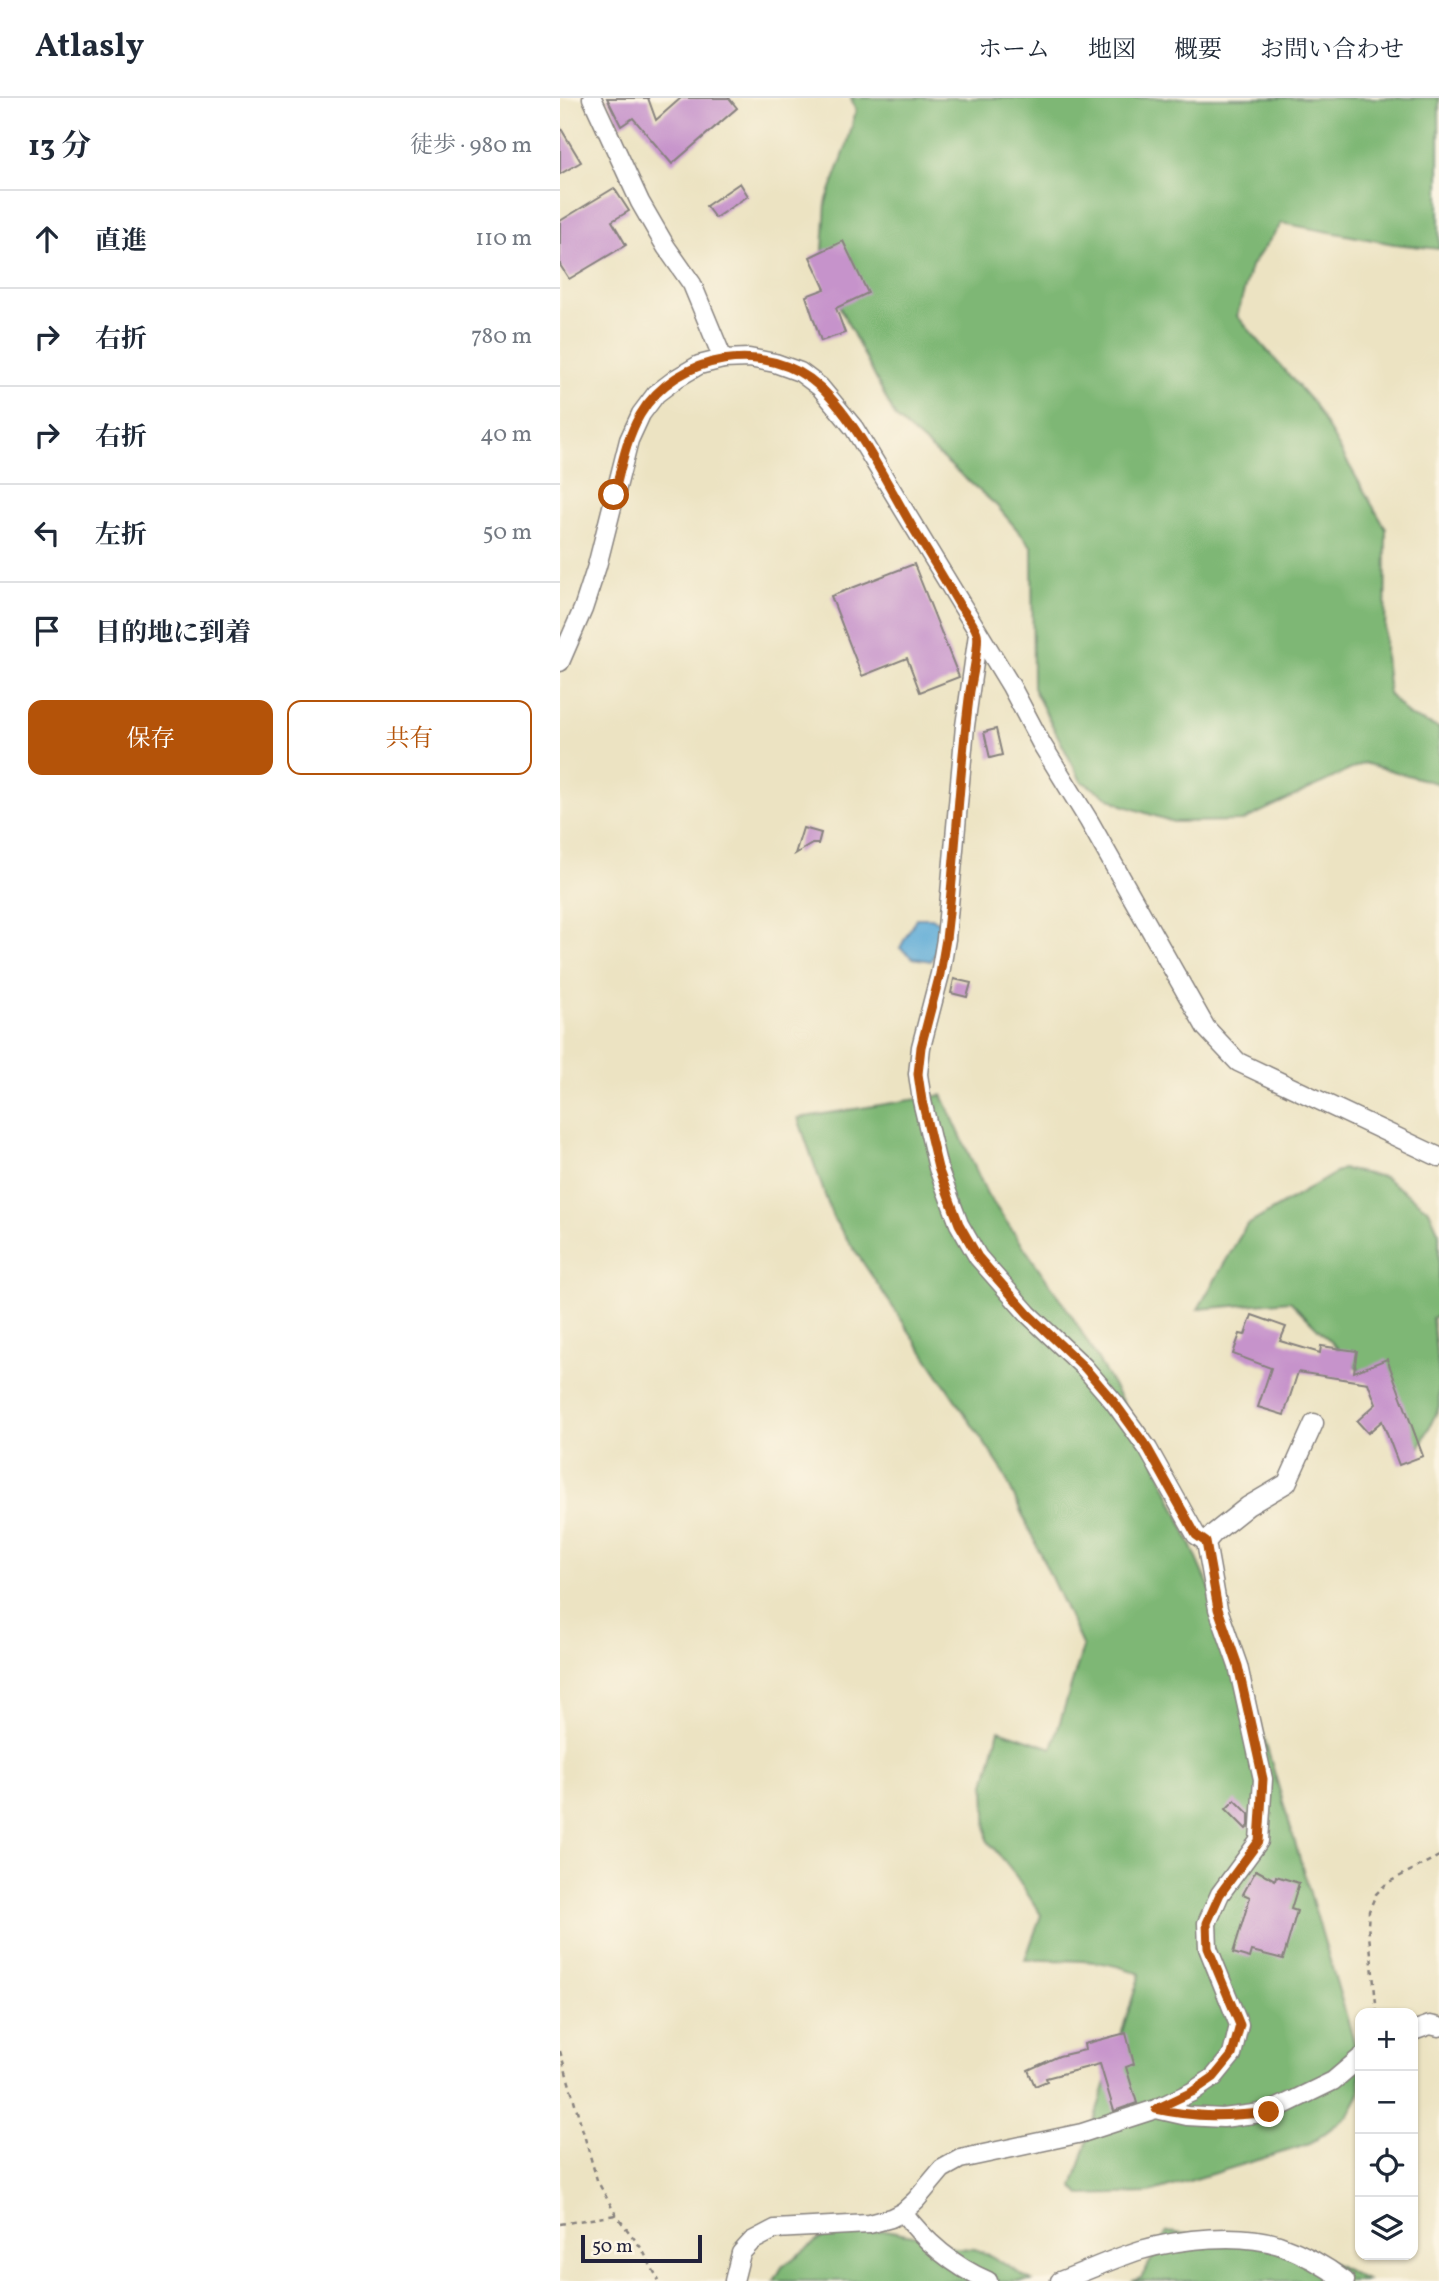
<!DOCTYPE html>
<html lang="ja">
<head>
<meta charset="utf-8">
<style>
	:root { --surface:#fff; --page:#f6f6f7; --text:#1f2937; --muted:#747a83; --line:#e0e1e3; --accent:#b45309 }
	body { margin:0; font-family:Vollkorn,"Noto Serif JP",serif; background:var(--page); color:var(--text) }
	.controls { position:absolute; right:21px; bottom:21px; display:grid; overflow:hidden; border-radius:14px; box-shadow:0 2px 5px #0004 }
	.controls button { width:63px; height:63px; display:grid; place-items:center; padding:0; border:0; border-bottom:2px solid var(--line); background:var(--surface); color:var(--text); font:35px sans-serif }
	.scale { position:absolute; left:21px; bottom:18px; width:121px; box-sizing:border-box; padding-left:7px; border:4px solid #22223b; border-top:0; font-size:19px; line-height:24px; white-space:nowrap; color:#22223b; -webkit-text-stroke:5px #fcf5e5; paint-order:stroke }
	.stop { position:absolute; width:21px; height:21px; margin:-16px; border:5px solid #b45309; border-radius:50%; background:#fff }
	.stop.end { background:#b45309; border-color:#fff; box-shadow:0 2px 7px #0008 }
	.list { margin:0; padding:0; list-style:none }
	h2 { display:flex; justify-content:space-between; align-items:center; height:91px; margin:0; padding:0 28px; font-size:30px }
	h2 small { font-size:23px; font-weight:400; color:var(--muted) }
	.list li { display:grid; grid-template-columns:46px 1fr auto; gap:21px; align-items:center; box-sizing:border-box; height:98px; padding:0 28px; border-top:2px solid var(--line) }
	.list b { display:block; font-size:26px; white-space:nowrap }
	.list em { font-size:23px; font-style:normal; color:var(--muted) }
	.actions { display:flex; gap:14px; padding:21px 28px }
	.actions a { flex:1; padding:16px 0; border:2px solid var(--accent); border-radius:14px; text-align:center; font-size:24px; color:var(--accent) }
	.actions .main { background:var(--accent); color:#fff }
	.icon { flex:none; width:38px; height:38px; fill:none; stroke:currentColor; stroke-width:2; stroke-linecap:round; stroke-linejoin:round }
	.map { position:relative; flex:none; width:879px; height:2183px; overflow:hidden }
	header { display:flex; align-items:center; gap:42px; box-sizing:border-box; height:98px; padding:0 35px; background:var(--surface); border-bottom:2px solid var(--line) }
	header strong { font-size:33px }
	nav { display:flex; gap:38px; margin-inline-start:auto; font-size:24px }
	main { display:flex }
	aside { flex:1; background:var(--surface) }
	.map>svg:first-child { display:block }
</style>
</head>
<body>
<header>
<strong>Atlasly</strong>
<nav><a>ホーム</a><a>地図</a><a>概要</a><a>お問い合わせ</a></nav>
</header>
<main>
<aside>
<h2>13 分<small>徒歩 · 980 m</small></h2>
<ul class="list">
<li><svg class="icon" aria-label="ahead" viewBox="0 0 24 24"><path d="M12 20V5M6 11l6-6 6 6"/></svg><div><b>直進</b></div><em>110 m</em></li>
<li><svg class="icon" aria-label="right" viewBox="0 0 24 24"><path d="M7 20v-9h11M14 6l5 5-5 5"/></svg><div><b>右折</b></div><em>780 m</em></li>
<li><svg class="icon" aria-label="right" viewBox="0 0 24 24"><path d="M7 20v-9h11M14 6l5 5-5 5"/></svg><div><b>右折</b></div><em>40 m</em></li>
<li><svg class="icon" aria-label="left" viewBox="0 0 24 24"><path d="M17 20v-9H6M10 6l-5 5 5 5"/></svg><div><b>左折</b></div><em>50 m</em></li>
<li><svg class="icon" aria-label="arrive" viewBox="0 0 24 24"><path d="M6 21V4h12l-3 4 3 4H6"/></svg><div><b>目的地に到着</b></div></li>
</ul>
<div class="actions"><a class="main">保存</a><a>共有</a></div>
</aside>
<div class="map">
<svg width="879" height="2183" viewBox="0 0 879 2183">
	<rect width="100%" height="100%" fill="#fcf5e5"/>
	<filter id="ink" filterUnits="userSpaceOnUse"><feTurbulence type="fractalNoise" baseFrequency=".0143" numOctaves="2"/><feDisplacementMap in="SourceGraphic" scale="14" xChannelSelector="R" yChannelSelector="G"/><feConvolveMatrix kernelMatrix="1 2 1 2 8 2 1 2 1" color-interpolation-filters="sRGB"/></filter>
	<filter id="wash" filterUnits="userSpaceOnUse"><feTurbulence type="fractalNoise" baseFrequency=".00686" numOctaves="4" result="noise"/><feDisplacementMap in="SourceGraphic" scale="28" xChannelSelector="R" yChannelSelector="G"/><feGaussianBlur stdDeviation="1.57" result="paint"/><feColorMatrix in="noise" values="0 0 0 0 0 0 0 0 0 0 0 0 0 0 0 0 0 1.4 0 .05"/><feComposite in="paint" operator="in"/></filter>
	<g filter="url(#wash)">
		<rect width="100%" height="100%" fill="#ece3c2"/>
		<g fill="#7eb774" stroke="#506c58" stroke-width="2">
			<path d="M291,0h588v151l-45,-5 -112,-21 -31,43 -14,50 77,88 72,125 -1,127 4,38 20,22 30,12v56l-75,-21 -122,58 -69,1 -51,-17 -41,-24 -48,-93 -1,-141 -35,-41 -101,-88 -59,-116 -14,-52 3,-48 21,-57 9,-35z"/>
			<path d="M382,997l45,99 85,122 75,127 94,217 119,402v32l-11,21 -39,29 -160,49 -69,2 -8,-8 67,-213c-36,-16 -76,-14 -115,-14l16,-45 -25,-39 -29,-36 -2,-56 14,-54 53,18 31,-101 -82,-179 -168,-250 -35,-100z"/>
			<path d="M782,1071l42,8 45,33 10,23v82l-7,3 7,55v34l-20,42 -22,-42 -107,-106 -92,8 48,-83z"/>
			<path d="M325,2132l45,8 23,10 22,1 16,7 41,25h-258l8,-14 39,-29z"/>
			<path d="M607,2134l134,15 67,34h-237l10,-3z"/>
		</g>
		<path fill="#5dabd7" stroke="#406689" stroke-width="2" d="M356,820h16l9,6 -4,25 -6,12 -18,-3 -13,-10z"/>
		<g id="blocks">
			<g fill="#c693cb">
				<path d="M47,0h41l8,22 25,-22h48l8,10 -65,56 -39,-46 -12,8z"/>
				<path d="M0,29l21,35 -21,12z"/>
				<path d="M180,85l8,13 -33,22 -9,-12z"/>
				<path d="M54,90l15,23 -17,10 14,24 -57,34 -9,-14v-44z"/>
				<path d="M283,143l25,52 -32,15 9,25 -24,8 -15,-45 19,-7 -15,-32z"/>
				<path d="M354,466l45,113 -39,15 -13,-34 -45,18 -31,-80z"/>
				<path d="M436,631l6,26 -12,3 -6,-26z"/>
				<path d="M243,730l18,5 -3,11h-6l-17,10z"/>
				<path d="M394,881l17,4 -4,14 -16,-4z"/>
				<path d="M692,1217l34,12 -6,14 40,12 1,-7 36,5 -3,21 33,-13 36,97 -24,9 -17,-44 -14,12 -11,-12 19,-17 -8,-21 -70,-11 -14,43 -26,-8 13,-39 -38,-14 7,-20 5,1z"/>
				<path d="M675,1702l14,14v12l-3,3 -20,-20z"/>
				<path d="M696,1772l19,10 1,-4 23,7 -8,26 6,2 -14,48 -31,-8 -2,7 -17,-5 17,-56 -7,-3z"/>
				<path d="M566,1935l8,31 -8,3 11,36 -23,8 -14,-47 -54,14 1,3 -12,5 -7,-16 31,-14 26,-6 -1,-6z"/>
			</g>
		</g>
	</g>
	<g filter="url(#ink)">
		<use href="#blocks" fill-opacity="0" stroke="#87827e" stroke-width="2"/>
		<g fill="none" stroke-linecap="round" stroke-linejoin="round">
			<defs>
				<g id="minor">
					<path d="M32,0l48,104 26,45 26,37 31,75"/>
					<path d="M0,564l23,-53 14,-43 32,-126 12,-26 15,-20 21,-16 22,-13 24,-6 26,-1 26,5 25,9 20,15 34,41 157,258 30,57 48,78 117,207 32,34 201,95"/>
					<path d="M646,1444l8,-9 34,-27 39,-23 27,-60"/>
					<path d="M853,1933l17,-6 9,2"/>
					<path d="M596,2011l31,7 36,2 46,-6 64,-31 27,-23"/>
					<path d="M343,2114c21,29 52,55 85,69"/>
					<path d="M174,2183l7,-28 11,-12 23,-12 94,-5 22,-6 12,-6 13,-12 26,-31 18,-10 122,-26 74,-24 36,-17 22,-15 18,-22 7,-30 -31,-77 -1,-25 13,-29 39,-53 4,-62 -25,-113 -20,-57 -12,-67 -10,-7 -48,-86 -34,-47 -30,-35 -56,-53 -50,-57 -19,-33 -21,-56 -16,-67 -4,-27 3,-27 19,-73 6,-35 19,-213 13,-92"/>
					<path d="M500,2183c27,-10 54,-23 81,-31 39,-11 99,-18 138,-5 23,8 48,22 66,36"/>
				</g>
			</defs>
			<use href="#minor" stroke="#87827e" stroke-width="21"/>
			<g stroke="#87827e" stroke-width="2.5" stroke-dasharray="5 5" stroke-linecap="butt">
				<path d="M817,1915l-9,-88 1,-14 7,-17 11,-11 52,-27"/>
				<path d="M0,1953l37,129 19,35 26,34 17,32"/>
				<path d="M0,2126l56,-9"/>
			</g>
			<use href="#minor" stroke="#fff" stroke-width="18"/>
		</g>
	</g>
	<g fill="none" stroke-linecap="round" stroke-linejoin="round" filter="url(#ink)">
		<path stroke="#b45309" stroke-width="9" d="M54,397c7,-27 12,-56 26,-80 36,-62 128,-76 180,-28 38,35 69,101 96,146 15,24 30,49 44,73 6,8 14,18 17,27 3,8 -5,47 -7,58 -11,82 -14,166 -24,248l-6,35 -19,73 -3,27 4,27 16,67 21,56 19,33 50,57 56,53 30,35 34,47 48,86 10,7 12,67 20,57 25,113 -4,62 -39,53 -13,29 1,25 32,77 -8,30 -18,22 -22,15 -36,17c42,9 70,8 113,3"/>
	</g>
</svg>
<div class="controls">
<button>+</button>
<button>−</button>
<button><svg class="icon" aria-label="locate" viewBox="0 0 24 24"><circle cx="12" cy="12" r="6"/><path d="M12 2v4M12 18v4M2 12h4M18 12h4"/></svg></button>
<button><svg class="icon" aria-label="layers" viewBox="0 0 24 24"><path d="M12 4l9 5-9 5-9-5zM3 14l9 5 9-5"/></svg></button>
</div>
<div class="scale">50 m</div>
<div class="stop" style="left:54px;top:397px"></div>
<div class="stop end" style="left:709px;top:2014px"></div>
</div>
</main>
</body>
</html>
